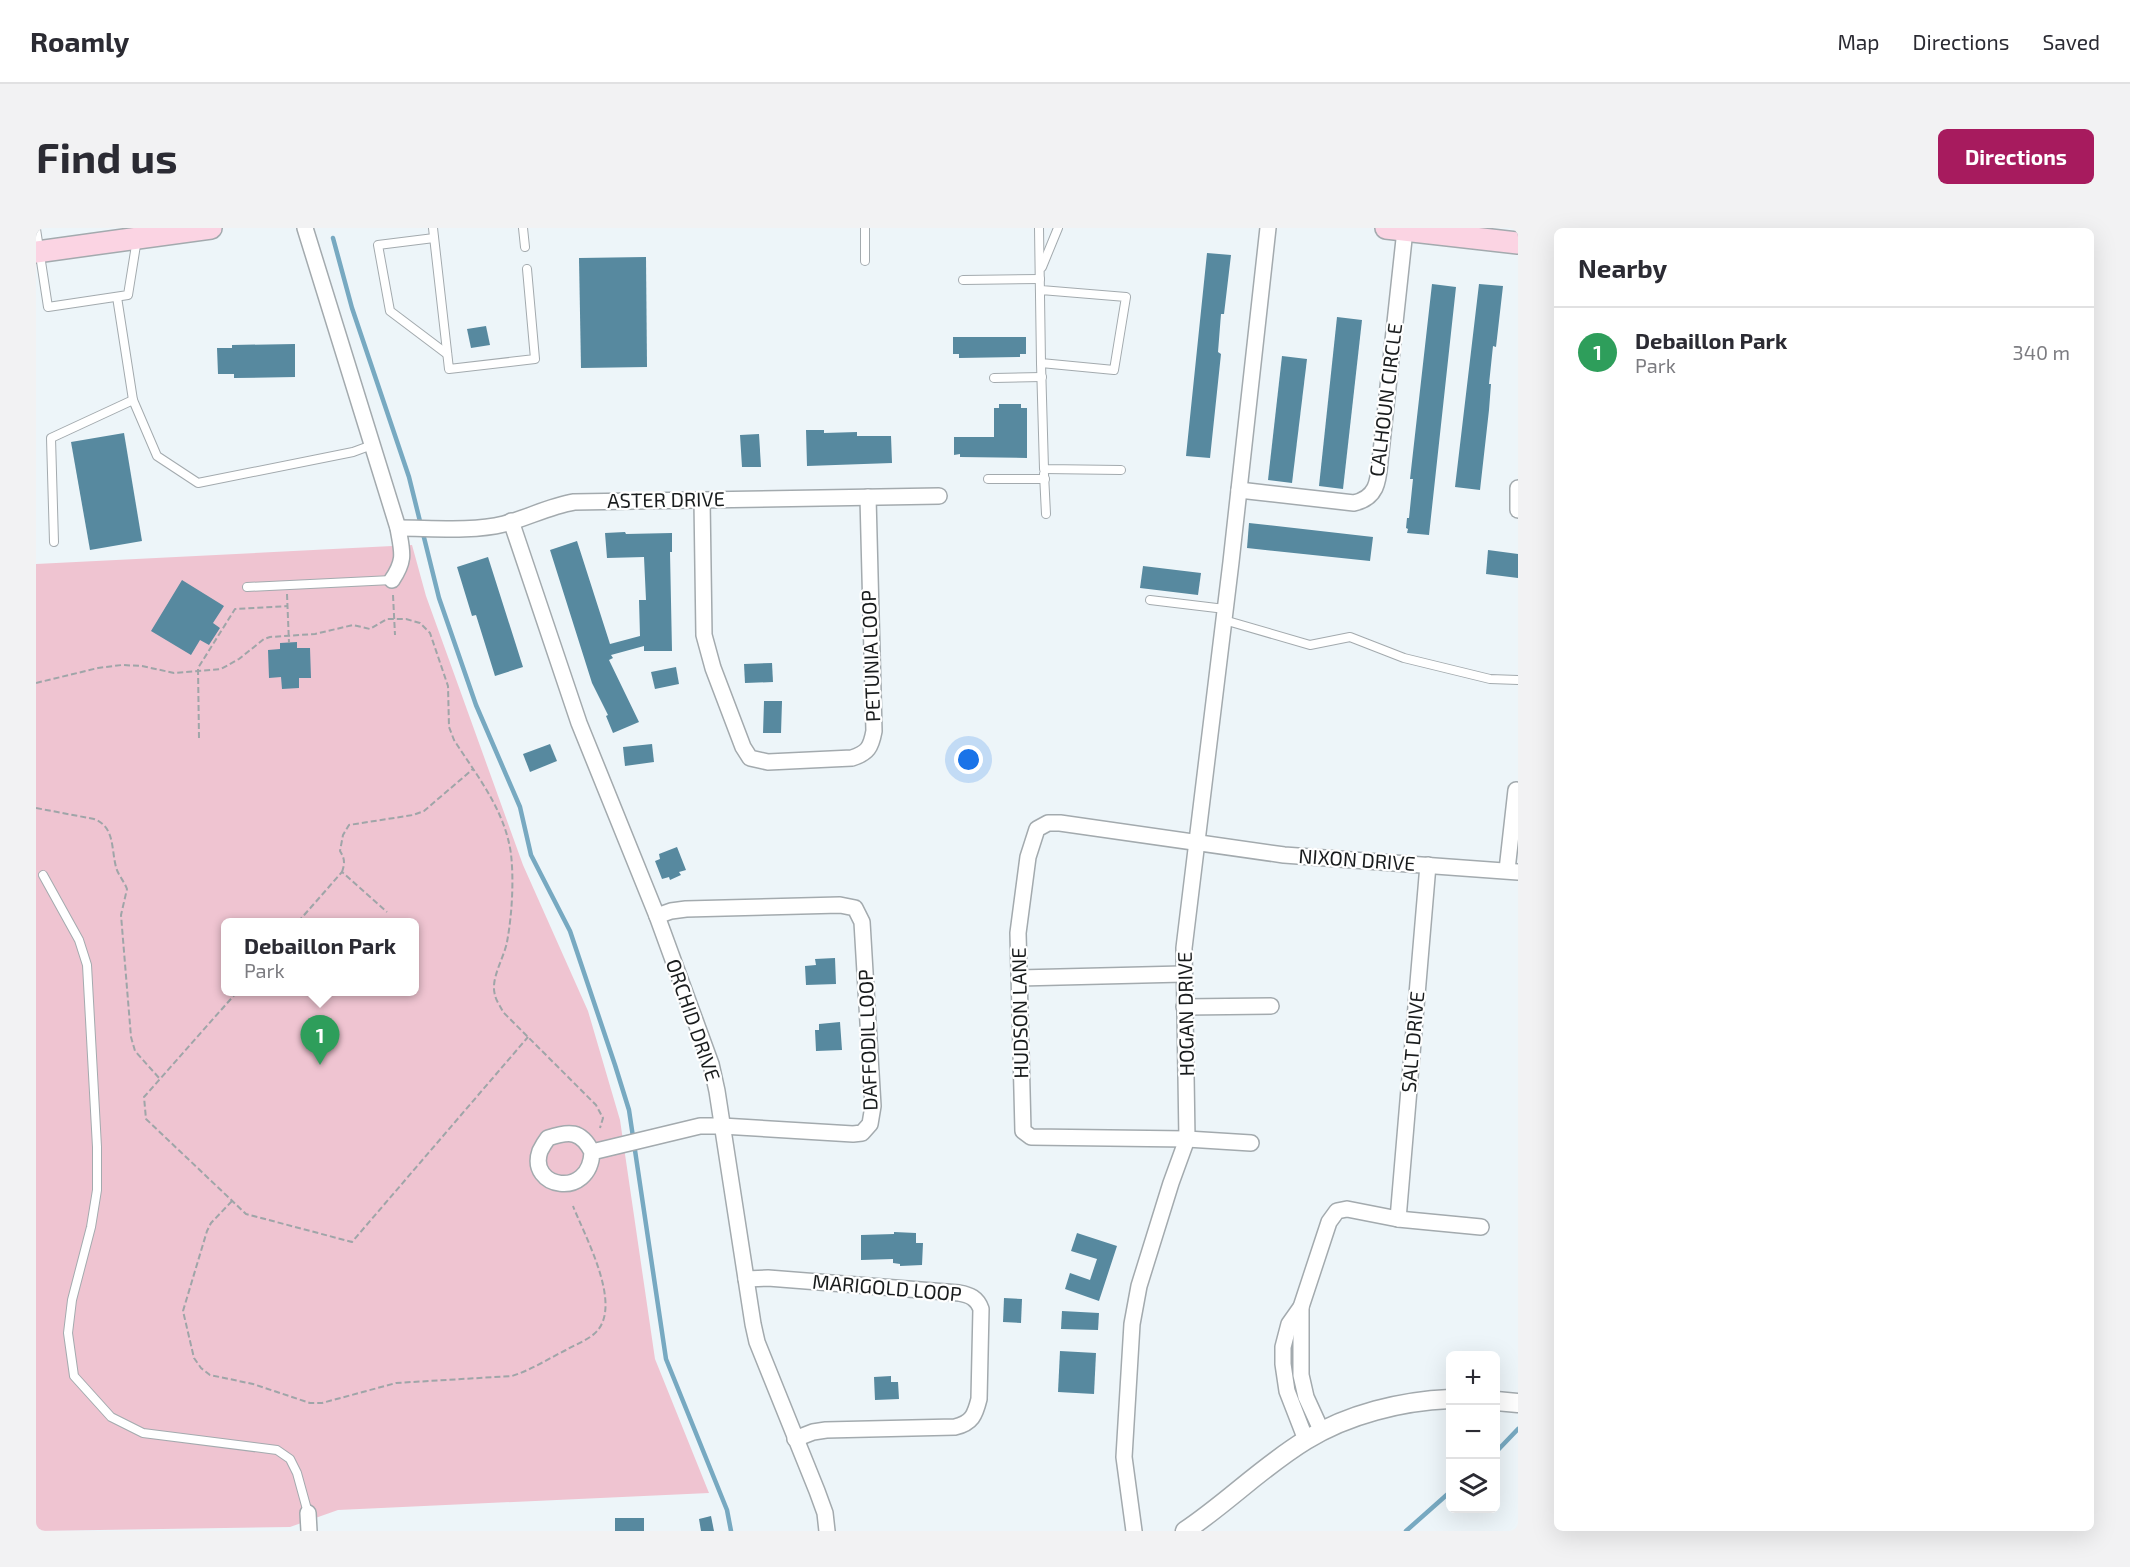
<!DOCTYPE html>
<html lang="en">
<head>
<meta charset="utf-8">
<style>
	:root { --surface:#fff; --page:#f2f2f3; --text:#2b2b33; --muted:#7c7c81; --line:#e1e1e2; --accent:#a71b5e }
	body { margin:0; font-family:"Exo 2",sans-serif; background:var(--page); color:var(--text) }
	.controls { position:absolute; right:18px; bottom:18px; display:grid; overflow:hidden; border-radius:9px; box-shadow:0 6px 24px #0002 }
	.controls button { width:54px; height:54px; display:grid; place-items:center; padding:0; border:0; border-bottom:2px solid var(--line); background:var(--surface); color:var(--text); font:30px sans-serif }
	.you { position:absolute; left:933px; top:532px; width:21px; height:21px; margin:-15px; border:4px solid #fff; border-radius:50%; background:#1a73e8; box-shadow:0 0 0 9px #1a73e833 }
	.badge { display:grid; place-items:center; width:39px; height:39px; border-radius:50%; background:var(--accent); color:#fff; font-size:20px; font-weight:700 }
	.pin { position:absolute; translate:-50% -50px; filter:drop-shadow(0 2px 3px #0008) }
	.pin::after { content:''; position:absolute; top:32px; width:21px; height:18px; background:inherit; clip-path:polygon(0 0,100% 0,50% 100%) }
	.popup { position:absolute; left:185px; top:690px; width:198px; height:78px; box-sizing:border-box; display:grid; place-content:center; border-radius:9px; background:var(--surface); filter:drop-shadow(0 2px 4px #0005); font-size:20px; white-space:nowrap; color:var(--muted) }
	.popup b { font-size:22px; color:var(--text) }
	.popup::after { content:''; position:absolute; left:50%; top:100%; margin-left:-12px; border:12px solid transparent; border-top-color:var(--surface) }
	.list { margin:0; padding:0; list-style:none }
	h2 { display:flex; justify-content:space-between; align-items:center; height:78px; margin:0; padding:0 24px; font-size:26px }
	h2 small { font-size:20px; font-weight:400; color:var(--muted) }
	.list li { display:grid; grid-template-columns:39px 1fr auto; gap:18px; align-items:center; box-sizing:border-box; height:90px; padding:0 24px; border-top:2px solid var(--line) }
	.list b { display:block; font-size:22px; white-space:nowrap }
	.list p { margin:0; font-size:20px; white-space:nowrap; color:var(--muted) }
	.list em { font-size:20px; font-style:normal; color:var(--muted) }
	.icon { flex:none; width:33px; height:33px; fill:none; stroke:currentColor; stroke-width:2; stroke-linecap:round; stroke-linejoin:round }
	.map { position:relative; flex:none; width:1482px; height:1303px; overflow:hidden; border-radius:9px }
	header { display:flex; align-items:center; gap:36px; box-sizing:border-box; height:84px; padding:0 30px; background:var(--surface); border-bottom:2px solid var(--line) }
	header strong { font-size:28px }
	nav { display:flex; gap:33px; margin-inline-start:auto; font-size:21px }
	.intro { display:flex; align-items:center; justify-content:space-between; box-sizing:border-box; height:144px; padding:0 36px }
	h1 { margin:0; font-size:42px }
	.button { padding:15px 27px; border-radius:9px; background:var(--accent); color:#fff; font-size:21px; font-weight:700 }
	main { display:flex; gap:36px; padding:0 36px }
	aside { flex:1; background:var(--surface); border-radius:9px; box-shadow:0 6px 24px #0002 }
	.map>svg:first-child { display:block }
</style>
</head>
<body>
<header>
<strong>Roamly</strong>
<nav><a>Map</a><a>Directions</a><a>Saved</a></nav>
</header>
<div class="intro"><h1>Find us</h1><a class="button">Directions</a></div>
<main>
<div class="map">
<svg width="1482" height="1303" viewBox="0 0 1482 1303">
	<rect width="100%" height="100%" fill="#edf5f9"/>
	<path fill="#efc4d1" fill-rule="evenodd" d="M376,317l14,51 97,269 65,146 32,109 35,239 54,134 -371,17 -48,17 -254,4v-967zM190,694h188v70h-188z"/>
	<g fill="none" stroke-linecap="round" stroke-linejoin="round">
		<g stroke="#77a9c1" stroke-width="4.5">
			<path d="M297,10l19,70 57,169 30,121 37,107 44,102 11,48 39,76 45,134 14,45 37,249 61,151 4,21"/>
			<path d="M1460,1224l22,-23"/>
			<path d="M1370,1303l44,-39"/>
		</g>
	</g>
	<g fill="#57899f">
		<path d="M1171,25l24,2 -7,59h-3l-3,38 3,2 -11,104 -24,-2z"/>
		<path d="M610,29l1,110 -66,1 -2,-110z"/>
		<path d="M1396,56l24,3 -27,248 -22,-2 1,-4 -2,-1 1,-10h2l4,-39h-3z"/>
		<path d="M1443,56l24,2 -7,61 -3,-1 -4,38h2l-2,26 -9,80 -25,-3z"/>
		<path d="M1301,89l25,3 -19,169 -24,-3z"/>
		<path d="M450,98l4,19 -19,3 -4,-19z"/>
		<path d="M917,109h73v17h-6v3l-61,1v-4h-6z"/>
		<path d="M259,116v33l-61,1v-4h-16l-1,-26h15v-3z"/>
		<path d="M1246,128l25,3 -15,124 -24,-3z"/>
		<path d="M963,176h22v4h6v50l-67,-1v-3l-6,1v-18h40v-29h5z"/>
		<path d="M770,202h18v3l33,-1v4h34l1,27 -85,3z"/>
		<path d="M88,205l18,108 -52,9 -19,-108z"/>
		<path d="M723,206l2,33h-19l-2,-32z"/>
		<path d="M1213,295l124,14 -3,24 -123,-13z"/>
		<path d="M589,304l1,2 46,-1v19h-2l2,99h-28v-5l-33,9 2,3 -4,2 30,62 -26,11 -7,-17 2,-1 -16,-32 -42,-133 27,-9 33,103 30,-8 -1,-36h7l-2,-43 -37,1 -2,-25z"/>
		<path d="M1452,322l30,4v24l-32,-4z"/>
		<path d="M452,329l35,110 -28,9 -19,-61 -4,1 -15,-49z"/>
		<path d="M1107,338l58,7 -3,22 -58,-7z"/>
		<path d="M146,352l42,26 -11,17 7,5 -11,17 -9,-5 -9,15 -40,-24z"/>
		<path d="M261,414v6h13l1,30h-12v10l-17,1 -1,-12 -12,1 -1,-28 12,-1v-6z"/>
		<path d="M736,435l1,19 -28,1 -1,-19z"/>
		<path d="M640,439l3,17 -24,5 -4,-17z"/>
		<path d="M728,473h18l-1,32h-18z"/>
		<path d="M514,516l7,17 -27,11 -7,-18z"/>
		<path d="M616,516l2,18 -29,4 -2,-19z"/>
		<path d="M641,619l9,23 -7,2 2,3 -11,5 -1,-3 -7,2 -7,-18 5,-2 -1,-5z"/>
		<path d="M799,730l1,26 -30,1 -1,-19 11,-1 -1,-6z"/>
		<path d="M804,794l2,28 -26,1 -1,-21h4v-6z"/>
		<path d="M858,1004l22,1v10h7l-1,22 -22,1v-2l-7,-1v-4l-32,1v-25l33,-1z"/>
		<path d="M1041,1005l40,13 -18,55 -34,-12 5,-16 20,7 7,-21 -26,-8z"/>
		<path d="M968,1070l18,1 -1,24 -18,-1z"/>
		<path d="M1026,1083l37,2 -1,17 -37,-1z"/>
		<path d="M1024,1123l36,2 -2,41 -36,-2z"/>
		<path d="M855,1148v6h7l1,17 -24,1 -1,-23z"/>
		<path d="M675,1288l3,15h-13l-2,-12z"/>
		<rect x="579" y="1290" width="29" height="13"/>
	</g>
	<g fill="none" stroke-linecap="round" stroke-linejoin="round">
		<defs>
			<g id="service">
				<path d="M397,0l16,141 86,-10 -8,-90"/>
				<path d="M487,0l2,19"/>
				<path d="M829,0v33"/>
				<path d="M1003,0l2,135 73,7 12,-73 -85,-7"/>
				<path d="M0,1l12,78 80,-12 9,-56"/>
				<path d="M398,10l-56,7 12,66 57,43"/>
				<path d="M1006,39l16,-39"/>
				<path d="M927,52l77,-1"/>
				<path d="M81,69l16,103 24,56 41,27 155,-31 19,-7"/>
				<path d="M1005,135l3,106 77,1"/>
				<path d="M958,150l48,-1"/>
				<path d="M1008,246l2,40"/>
				<path d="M952,251h57"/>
				<path d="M18,314l-3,-104 82,-38"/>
				<path d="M211,359l145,-7"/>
				<path d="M1114,372l75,9"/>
				<path d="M1188,392l86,25 40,-8 54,21 86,21 28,1"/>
				<path d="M7,647l36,65 8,25 10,182v43l-6,37 -19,73 -4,33 6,43 37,41 32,16 134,17 13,9 7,14 11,40"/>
			</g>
			<g id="minor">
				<path d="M269,0l93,300c4,24 8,31 -6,52"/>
				<path d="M1482,260v22"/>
				<path d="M1203,262l115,13c27,-6 24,-28 27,-51l24,-222"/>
				<path d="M666,272l2,135 9,33 30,79 7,11 18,4 84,-4c16,-5 19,-11 22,-27l-6,-234"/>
				<path d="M475,293l68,202 78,193 54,148 6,27 36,233 4,18 60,149 8,22 2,18"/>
				<path d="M362,300c33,0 74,4 106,-4 23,-6 46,-18 70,-22l365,-6"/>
				<path d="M1471,642l9,-80"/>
				<path d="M983,750l164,-4"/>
				<path d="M1148,779l87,-1"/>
				<path d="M1215,915l-64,-4 -156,-2 -8,-6 -5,-198 10,-76 9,-28 11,-6h12l224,32 234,17"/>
				<path d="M556,924c-2,48 -65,36 -52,-1 2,-4 5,-9 8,-13 21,-7 33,-8 44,14l108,-26h22l131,8 9,-1 8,-9 3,-18 -11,-184 -7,-14 -15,-3 -154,4 -15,2 -14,5"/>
				<path d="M1362,991l30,-354"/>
				<path d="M710,1051l22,-1 191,15c11,2 18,5 22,16l-2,90c-4,16 -7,24 -24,28l-129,3 -13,2 -18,7"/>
				<path d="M1265,1079v68l5,22 16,35"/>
				<path d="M1270,1212l-19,-49 -4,-27v-17l6,-23 12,-17 28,-85 8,-11 10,-2 51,10 83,8"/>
				<path d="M272,1285l1,18"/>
				<path d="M1098,1303l-10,-74 8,-133 7,-38 32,-103 16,-44 -3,-191 47,-386 37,-334"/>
			</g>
			<g id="tertiary">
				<path d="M1460,1173l22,2"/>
				<path d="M1149,1303c42,-28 78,-65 121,-91 42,-26 96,-39 144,-41"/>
			</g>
			<g id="secondary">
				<path d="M1350,0l132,15"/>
				<path d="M0,24l175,-24"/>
			</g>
		</defs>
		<use href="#service" stroke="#a3aaae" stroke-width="10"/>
		<use href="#minor" stroke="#a3aaae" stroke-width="18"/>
		<use href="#tertiary" stroke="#a3aaae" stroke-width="21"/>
		<use href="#secondary" stroke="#a3aaae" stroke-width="24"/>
		<g stroke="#9fa5a8" stroke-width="2" stroke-dasharray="6 3" stroke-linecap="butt">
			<path d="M251,366l2,49"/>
			<path d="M357,367l2,40"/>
			<path d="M0,455l62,-15 24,-3 20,1 32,7 47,-4 18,-10 25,-20 6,-2 45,-3 38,-9 17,4 17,-10h19l14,4 10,10 18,53 1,41 5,13c23,36 51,70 57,114 3,27 1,61 -4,88 -3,16 -17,37 -12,53 1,6 6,12 8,17l93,93 7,13 -3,10"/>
			<path d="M163,510l-1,-70 37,-59 53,-3"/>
			<path d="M0,580l58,11c21,8 17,29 22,48 2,8 8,14 11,22l-6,26 10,122 4,14 25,28"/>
			<path d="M306,644c3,-9 3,-13 -2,-21l3,-16 6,-10 64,-10 11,-4 49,-42"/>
			<path d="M262,694l44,-50 45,40"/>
			<path d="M201,764l-93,105 2,22 100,95 106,28 176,-205"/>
			<path d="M196,973l-21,22 -4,8 -24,80 11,47 7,10 9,7 43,9 57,19h12l74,-20 116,-7c19,-6 36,-17 54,-26 8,-5 20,-9 28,-16 31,-26 -9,-97 -21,-128"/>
		</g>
		<use href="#service" stroke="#fff" stroke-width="8"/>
		<use href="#minor" stroke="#fff" stroke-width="15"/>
		<use href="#tertiary" stroke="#fff" stroke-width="18"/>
		<use href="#secondary" stroke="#fbd4e3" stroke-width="21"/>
	</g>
	<g text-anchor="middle" stroke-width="4.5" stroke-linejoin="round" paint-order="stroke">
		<g font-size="20" fill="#191c1d" stroke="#fff">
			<text transform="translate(1350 172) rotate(-83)" y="7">CALHOUN CIRCLE</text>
			<text transform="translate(630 272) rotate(-1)" y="7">ASTER DRIVE</text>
			<text transform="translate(835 428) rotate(-92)" y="7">PETUNIA LOOP</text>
			<text transform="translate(1321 632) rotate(4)" y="7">NIXON DRIVE</text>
			<text transform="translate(984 785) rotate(-91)" y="7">HUDSON LANE</text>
			<text transform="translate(1150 786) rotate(-91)" y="7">HOGAN DRIVE</text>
			<text transform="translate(657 792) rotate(71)" y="7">ORCHID DRIVE</text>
			<text transform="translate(832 812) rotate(-92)" y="7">DAFFODIL LOOP</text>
			<text transform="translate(1377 814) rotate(-85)" y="7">SALT DRIVE</text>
			<text transform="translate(851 1060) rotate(5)" y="7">MARIGOLD LOOP</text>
		</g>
	</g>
</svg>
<div class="controls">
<button>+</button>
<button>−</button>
<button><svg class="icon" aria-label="layers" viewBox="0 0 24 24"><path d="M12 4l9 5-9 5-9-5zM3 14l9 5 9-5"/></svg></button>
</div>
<div class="you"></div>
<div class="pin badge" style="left:284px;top:837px;background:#2e9e5b">1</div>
<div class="popup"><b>Debaillon Park</b>Park</div>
</div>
<aside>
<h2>Nearby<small></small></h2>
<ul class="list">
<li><span class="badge" style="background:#2e9e5b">1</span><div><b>Debaillon Park</b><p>Park</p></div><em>340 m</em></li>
</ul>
</aside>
</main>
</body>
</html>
